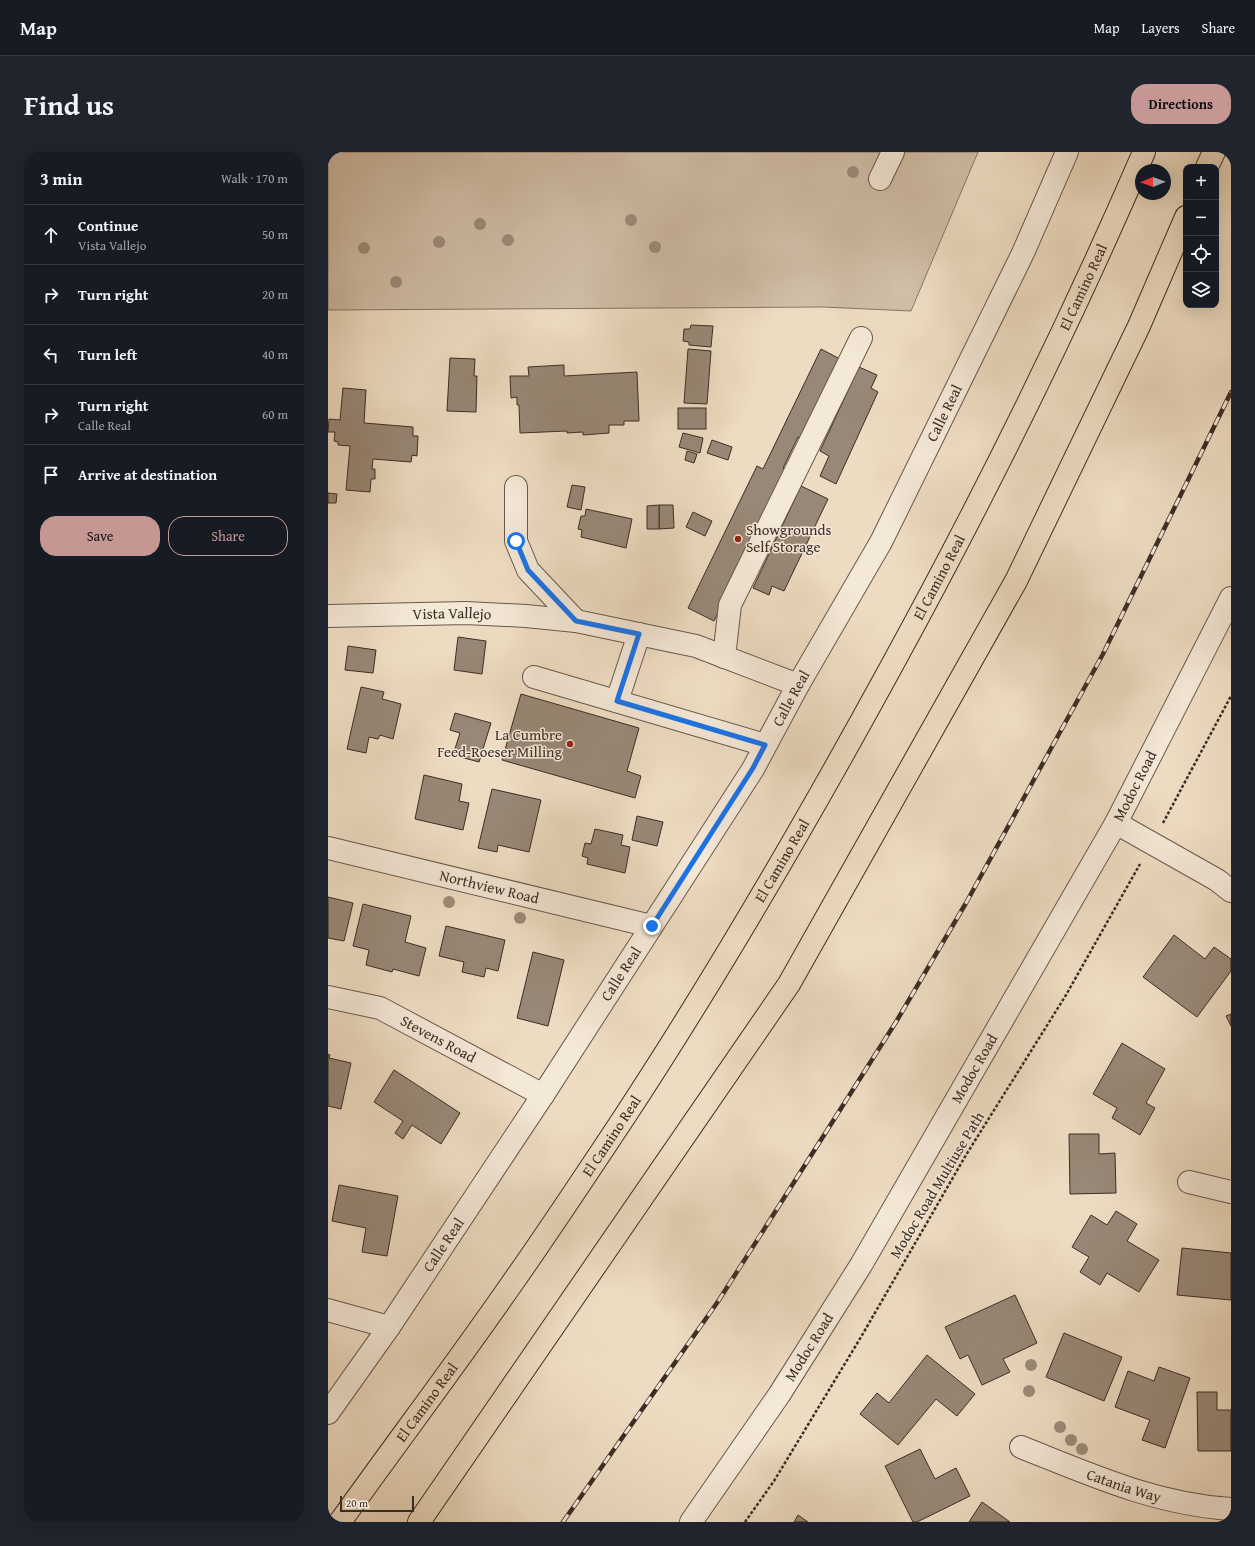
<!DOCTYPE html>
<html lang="en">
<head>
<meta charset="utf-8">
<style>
	:root { --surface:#171b24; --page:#20242c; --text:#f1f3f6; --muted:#9ea1a6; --line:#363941; --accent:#c59692 }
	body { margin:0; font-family:"Gentium Book Plus",serif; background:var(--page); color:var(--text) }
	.controls { position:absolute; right:12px; top:12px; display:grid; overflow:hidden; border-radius:8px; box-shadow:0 4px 16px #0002 }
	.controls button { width:36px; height:36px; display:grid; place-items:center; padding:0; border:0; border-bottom:1px solid var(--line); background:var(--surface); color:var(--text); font:20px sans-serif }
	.compass { position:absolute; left:807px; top:12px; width:36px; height:36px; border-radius:50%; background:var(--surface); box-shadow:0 4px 16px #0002; rotate:269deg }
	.scale { position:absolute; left:12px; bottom:10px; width:74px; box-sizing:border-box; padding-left:4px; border:2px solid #3b2d26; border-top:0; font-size:11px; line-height:14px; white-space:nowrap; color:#3b2d26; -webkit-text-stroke:3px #f4e8d7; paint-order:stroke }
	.stop { position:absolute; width:12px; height:12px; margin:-9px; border:3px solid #1a73e8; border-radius:50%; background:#fff }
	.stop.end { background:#1a73e8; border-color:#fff; box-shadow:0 1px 4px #0008 }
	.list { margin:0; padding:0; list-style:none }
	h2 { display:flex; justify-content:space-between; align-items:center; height:52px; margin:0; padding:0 16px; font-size:17px }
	h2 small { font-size:13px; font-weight:400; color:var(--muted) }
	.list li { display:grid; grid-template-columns:26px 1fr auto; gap:12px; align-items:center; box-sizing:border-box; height:60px; padding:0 16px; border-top:1px solid var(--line) }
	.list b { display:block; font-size:15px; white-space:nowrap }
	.list p { margin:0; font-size:13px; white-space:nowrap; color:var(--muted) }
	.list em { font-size:13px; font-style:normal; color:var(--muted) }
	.actions { display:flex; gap:8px; padding:12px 16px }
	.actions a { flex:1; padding:9px 0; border:1px solid var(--accent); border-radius:16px; text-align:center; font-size:14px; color:var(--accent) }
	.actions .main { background:var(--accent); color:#111 }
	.icon { flex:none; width:22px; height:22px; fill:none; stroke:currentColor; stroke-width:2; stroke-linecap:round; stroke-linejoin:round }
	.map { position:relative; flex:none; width:903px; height:1370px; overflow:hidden; border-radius:16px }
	header { display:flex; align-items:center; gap:24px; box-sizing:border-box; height:56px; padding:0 20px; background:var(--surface); border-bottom:1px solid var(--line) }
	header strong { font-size:19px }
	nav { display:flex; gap:22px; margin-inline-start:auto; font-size:14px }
	.intro { display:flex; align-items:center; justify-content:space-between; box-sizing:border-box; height:96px; padding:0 24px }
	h1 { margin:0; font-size:28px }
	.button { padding:10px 18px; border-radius:16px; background:var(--accent); color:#111; font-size:14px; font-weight:700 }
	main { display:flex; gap:24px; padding:0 24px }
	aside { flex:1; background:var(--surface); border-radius:16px; box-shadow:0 4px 16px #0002 }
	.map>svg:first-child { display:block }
</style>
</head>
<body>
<header>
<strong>Map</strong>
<nav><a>Map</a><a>Layers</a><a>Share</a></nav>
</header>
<div class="intro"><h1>Find us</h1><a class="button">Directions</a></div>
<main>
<aside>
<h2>3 min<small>Walk · 170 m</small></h2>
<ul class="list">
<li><svg class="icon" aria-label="ahead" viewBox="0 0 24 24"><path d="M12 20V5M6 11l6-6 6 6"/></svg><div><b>Continue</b><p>Vista Vallejo</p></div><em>50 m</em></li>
<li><svg class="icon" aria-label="right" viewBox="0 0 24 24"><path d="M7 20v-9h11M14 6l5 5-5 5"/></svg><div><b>Turn right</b></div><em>20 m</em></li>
<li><svg class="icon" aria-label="left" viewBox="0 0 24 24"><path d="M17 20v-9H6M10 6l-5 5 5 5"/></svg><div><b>Turn left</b></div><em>40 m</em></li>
<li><svg class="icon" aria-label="right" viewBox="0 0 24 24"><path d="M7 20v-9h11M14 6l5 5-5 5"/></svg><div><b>Turn right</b><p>Calle Real</p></div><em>60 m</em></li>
<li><svg class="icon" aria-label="arrive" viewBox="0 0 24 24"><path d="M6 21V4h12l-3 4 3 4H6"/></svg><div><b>Arrive at destination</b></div></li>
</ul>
<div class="actions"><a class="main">Save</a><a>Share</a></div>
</aside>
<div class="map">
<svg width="903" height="1370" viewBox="0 0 903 1370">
	<rect width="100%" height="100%" fill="#eedcc2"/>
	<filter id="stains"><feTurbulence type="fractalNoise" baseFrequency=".005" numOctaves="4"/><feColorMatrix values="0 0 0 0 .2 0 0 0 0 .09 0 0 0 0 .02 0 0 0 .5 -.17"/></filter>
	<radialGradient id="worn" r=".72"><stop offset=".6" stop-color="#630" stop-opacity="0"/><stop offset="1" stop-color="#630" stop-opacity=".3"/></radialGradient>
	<path fill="#d0bea7" stroke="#867666" d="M0,0h650l-67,159 -88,-4 -495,3z"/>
	<g fill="#988877" stroke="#3b2d26">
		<path d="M363,173l22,1 -2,21 -22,-2v-3l-6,-1 1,-12h6z"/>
		<path d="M360,197l23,2 -4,53 -23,-1z"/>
		<path d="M493,197l19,10 -36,81 -6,-3 -15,31 5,2 -74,151 -26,-13 69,-142 6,3z"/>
		<path d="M122,206l25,1 -1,17h3l-1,36 -29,-1z"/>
		<path d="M236,213v11l73,-4 2,49h-15v4h-15v8l-26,2v-3l-16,1v-2l-47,2 -1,-28h-2v-8l-6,1 -1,-22h19l-1,-9z"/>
		<path d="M531,215l18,8 -6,13 7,4 -42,92 -16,-8 9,-20 -9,-5z"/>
		<path d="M15,236l23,2 -2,33 49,4v9h5l-1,20 -5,-1 -1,7 -38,-3 -1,10h3v10h-4l-1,13 -24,-2 4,-44 -12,-1v-3l-4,-1 1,-9h-7l1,-13 11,1z"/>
		<rect x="350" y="256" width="28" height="21"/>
		<path d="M355,281l20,5 -3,15 -21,-6z"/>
		<path d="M384,288l20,7 -4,13 -21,-7z"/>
		<path d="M359,299l10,3 -3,9 -9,-3z"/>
		<path d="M244,333l13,2 -4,23 -14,-3z"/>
		<path d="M473,334l27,13 -44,92 -12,-5 -3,9 -16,-7z"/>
		<path d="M0,341l9,1 -1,9h-8z"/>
		<path d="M331,353h14l1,23 -15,1z"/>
		<path d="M331,353v24h-12v-23z"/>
		<path d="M258,357l46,10 -6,29 -45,-11 1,-7 -4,-1 3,-13h4z"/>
		<path d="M365,360l19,9 -7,15 -19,-9z"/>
		<path d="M130,485l28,4 -4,33 -28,-4z"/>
		<path d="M20,494l28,4 -3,23 -28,-3z"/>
		<path d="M33,535l23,5 -2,7 19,5 -8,35 -13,-4 -2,4 -9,-2 -3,16 -19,-4z"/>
		<path d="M193,542l118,34 -12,43 14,5 -6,22 -133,-38z"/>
		<path d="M127,561l36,10 -12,39 -26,-7 7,-22 -10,-3z"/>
		<path d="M96,623l38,9 -3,17 10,2 -6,27 -48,-11z"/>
		<path d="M164,637l49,11 -12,52 -31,-7 -1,7 -19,-4z"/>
		<path d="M309,664l26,6 -6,24 -25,-6z"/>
		<path d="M267,677l28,6 -2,10 9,2 -5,26 -38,-9 1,-6 -6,-2 3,-13 6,1z"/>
		<path d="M0,745l25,6 -9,38 -16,-3z"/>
		<path d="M35,752l48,12 -6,26 21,6 -7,28 -26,-7 -1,3 -26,-7 3,-15 -16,-4z"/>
		<path d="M118,774l59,14 -7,31 -12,-3 -2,9 -22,-5 2,-10 -25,-6z"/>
		<path d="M846,783l31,24 9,-12 17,12v12l-34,46 -54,-40z"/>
		<path d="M205,800l31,8 -16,66 -31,-8z"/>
		<path d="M903,862v12l-5,-10z"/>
		<path d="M794,891l43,26 -19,34 9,5 -15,27 -28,-17 5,-10 -24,-14z"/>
		<path d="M0,902l2,1 -1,3 22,5 -10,46 -13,-3z"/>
		<path d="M66,918l66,43 -19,31 -29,-19 -9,14 -8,-6 8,-12 -29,-19z"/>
		<path d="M741,982h30v20l16,-1 1,40 -46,1z"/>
		<path d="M11,1033l59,11 -11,60 -25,-4 4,-24 -34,-7z"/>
		<path d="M788,1059l21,13 -10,17 32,19 -20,32 -32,-19 -7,12 -20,-13 9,-15 -17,-10 19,-32 16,10z"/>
		<path d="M854,1096l49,5v47l-54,-5z"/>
		<path d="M687,1143l22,48 -34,16 7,13 -28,13 -14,-30 -8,4 -15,-32z"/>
		<path d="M736,1181l58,24 -18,44 -58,-24z"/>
		<path d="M599,1203l48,39 -18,22 -21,-17 -38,46 -38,-31 17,-21 12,10z"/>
		<path d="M831,1215l31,11 -25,70 -23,-8 8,-20 -35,-13 13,-36 26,10z"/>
		<path d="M869,1240h20v18h14v41h-33z"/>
		<path d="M592,1297l15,30 21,-11 14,28 -53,26h-4l-28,-56z"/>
		<path d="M654,1350l28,20h-41z"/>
		<path d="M470,1363l10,7h-14z"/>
	</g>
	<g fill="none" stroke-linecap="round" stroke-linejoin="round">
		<defs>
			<g id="minor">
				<path d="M552,27l13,-27"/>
				<path d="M188,335v54l12,29 48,51 120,25 102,39"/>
				<path id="s1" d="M0,464l138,-3 60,3 50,5"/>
				<path d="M396,505l6,-52 131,-267"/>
				<path d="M206,525l231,68"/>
				<path d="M289,549l22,-67"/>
				<path d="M788,671l101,57 14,11"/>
				<path id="s2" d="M0,696l323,78"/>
				<path id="s3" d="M0,845l52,11 163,87"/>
				<path d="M861,1030l42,10"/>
				<path d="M0,1158l61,17"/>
				<path id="s4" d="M0,1261l61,-86 154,-232 210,-326 45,-84 83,-143 142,-289 44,-101"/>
				<path id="s5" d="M693,1295c70,28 134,57 210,62"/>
				<path id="s6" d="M363,1370l88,-127 82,-130 255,-442 115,-225"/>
			</g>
			<g id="highway">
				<path d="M879,15l7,-15"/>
				<path id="s7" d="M12,1370c57,-80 117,-159 173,-240 38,-54 75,-110 112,-166 95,-145 182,-295 265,-447 92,-168 178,-341 254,-517"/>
				<path d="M91,1370l370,-538 227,-403 123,-255 47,-109"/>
			</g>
		</defs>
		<use href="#minor" stroke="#68594d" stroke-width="24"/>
		<use href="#highway" stroke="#3b2d26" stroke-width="24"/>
		<g stroke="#3b2d26" stroke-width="2.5" stroke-dasharray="3 2" stroke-linecap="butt">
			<path d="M835,671l68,-127"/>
			<path d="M417,1370l29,-41 87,-144 105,-182 100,-160 74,-131"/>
		</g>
		<use href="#minor" stroke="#f4e8d7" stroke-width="22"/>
		<use href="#highway" stroke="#eedcc2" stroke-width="22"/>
		<defs>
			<path id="rail" d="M235,1370l156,-222 177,-278 70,-119 137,-249 128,-262"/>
		</defs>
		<use href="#rail" stroke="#3b2d26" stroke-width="4.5"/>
		<use href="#rail" stroke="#f4e8d7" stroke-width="3" stroke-dasharray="9" stroke-linecap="butt"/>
	</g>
	<g fill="#9c8c7a">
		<circle cx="525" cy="20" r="6"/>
		<circle cx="303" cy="68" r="6"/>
		<circle cx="152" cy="72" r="6"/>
		<circle cx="180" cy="88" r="6"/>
		<circle cx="111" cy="90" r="6"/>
		<circle cx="327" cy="95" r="6"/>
		<circle cx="36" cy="96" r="6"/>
		<circle cx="68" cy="130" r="6"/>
		<circle cx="121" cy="750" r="6"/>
		<circle cx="192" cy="766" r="6"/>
		<circle cx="703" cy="1213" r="6"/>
		<circle cx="701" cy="1239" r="6"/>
		<circle cx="732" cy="1275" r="6"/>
		<circle cx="743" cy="1288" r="6"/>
		<circle cx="754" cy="1297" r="6"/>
	</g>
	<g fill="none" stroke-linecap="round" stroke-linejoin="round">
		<path stroke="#1a73e8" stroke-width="5" d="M188,389l12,29 48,51 63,13 -22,67 148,44 -12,23 -101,158"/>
	</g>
	<g fill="#8f2418" stroke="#f4e8d7" stroke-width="1.5">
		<circle cx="410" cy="387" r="4"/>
		<circle cx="242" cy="592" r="4"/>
	</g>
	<g text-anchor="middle" stroke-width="3" stroke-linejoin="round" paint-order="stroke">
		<g font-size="15" fill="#3b2d26" stroke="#f4e8d7">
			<text dy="5" stroke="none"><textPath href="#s7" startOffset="1444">El Camino Real</textPath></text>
			<text dy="5" stroke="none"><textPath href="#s4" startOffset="1176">Calle Real</textPath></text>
			<text dy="5" stroke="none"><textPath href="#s7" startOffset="1120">El Camino Real</textPath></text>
			<text dy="5" stroke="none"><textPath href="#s1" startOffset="124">Vista Vallejo</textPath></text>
			<text dy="5" stroke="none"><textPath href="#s4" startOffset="852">Calle Real</textPath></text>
			<text dy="5" stroke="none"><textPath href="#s6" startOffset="860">Modoc Road</textPath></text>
			<text dy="5" stroke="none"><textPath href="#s7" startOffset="796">El Camino Real</textPath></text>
			<text dy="5" stroke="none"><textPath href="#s2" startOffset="166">Northview Road</textPath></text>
			<text dy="5" stroke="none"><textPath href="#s4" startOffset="528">Calle Real</textPath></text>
			<text dy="5" stroke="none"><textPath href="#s3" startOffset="119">Stevens Road</textPath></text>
			<text dy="5" stroke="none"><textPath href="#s6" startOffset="535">Modoc Road</textPath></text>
			<text dy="5" stroke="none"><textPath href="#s7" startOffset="472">El Camino Real</textPath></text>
			<text transform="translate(609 1033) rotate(-59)" y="5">Modoc Road Multiuse Path</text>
			<text dy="5" stroke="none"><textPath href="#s4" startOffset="204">Calle Real</textPath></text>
			<text dy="5" stroke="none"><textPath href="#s6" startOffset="211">Modoc Road</textPath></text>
			<text dy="5" stroke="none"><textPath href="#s7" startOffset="148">El Camino Real</textPath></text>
			<text dy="5" stroke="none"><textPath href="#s5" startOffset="110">Catania Way</textPath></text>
		</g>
		<g font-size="15" fill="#3b2d26" stroke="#f4e8d7" text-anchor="start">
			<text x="418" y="383">Showgrounds<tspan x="418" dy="17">Self Storage</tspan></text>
			<text x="234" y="588" text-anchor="end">La Cumbre<tspan x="234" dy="17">Feed-Roeser Milling</tspan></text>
		</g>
	</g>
	<rect width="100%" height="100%" filter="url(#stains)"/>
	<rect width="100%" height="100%" fill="url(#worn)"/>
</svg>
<div class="controls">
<button>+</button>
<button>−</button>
<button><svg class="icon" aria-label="locate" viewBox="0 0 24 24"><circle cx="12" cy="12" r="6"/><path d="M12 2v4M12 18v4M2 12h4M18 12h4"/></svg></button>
<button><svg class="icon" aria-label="layers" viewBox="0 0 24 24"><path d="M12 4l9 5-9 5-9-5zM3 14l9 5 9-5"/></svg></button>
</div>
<svg class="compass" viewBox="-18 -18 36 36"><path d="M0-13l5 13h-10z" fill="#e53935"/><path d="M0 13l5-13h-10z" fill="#9ea1a6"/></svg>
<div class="scale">20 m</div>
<div class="stop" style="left:188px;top:389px"></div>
<div class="stop end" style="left:324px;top:774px"></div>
</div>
</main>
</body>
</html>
